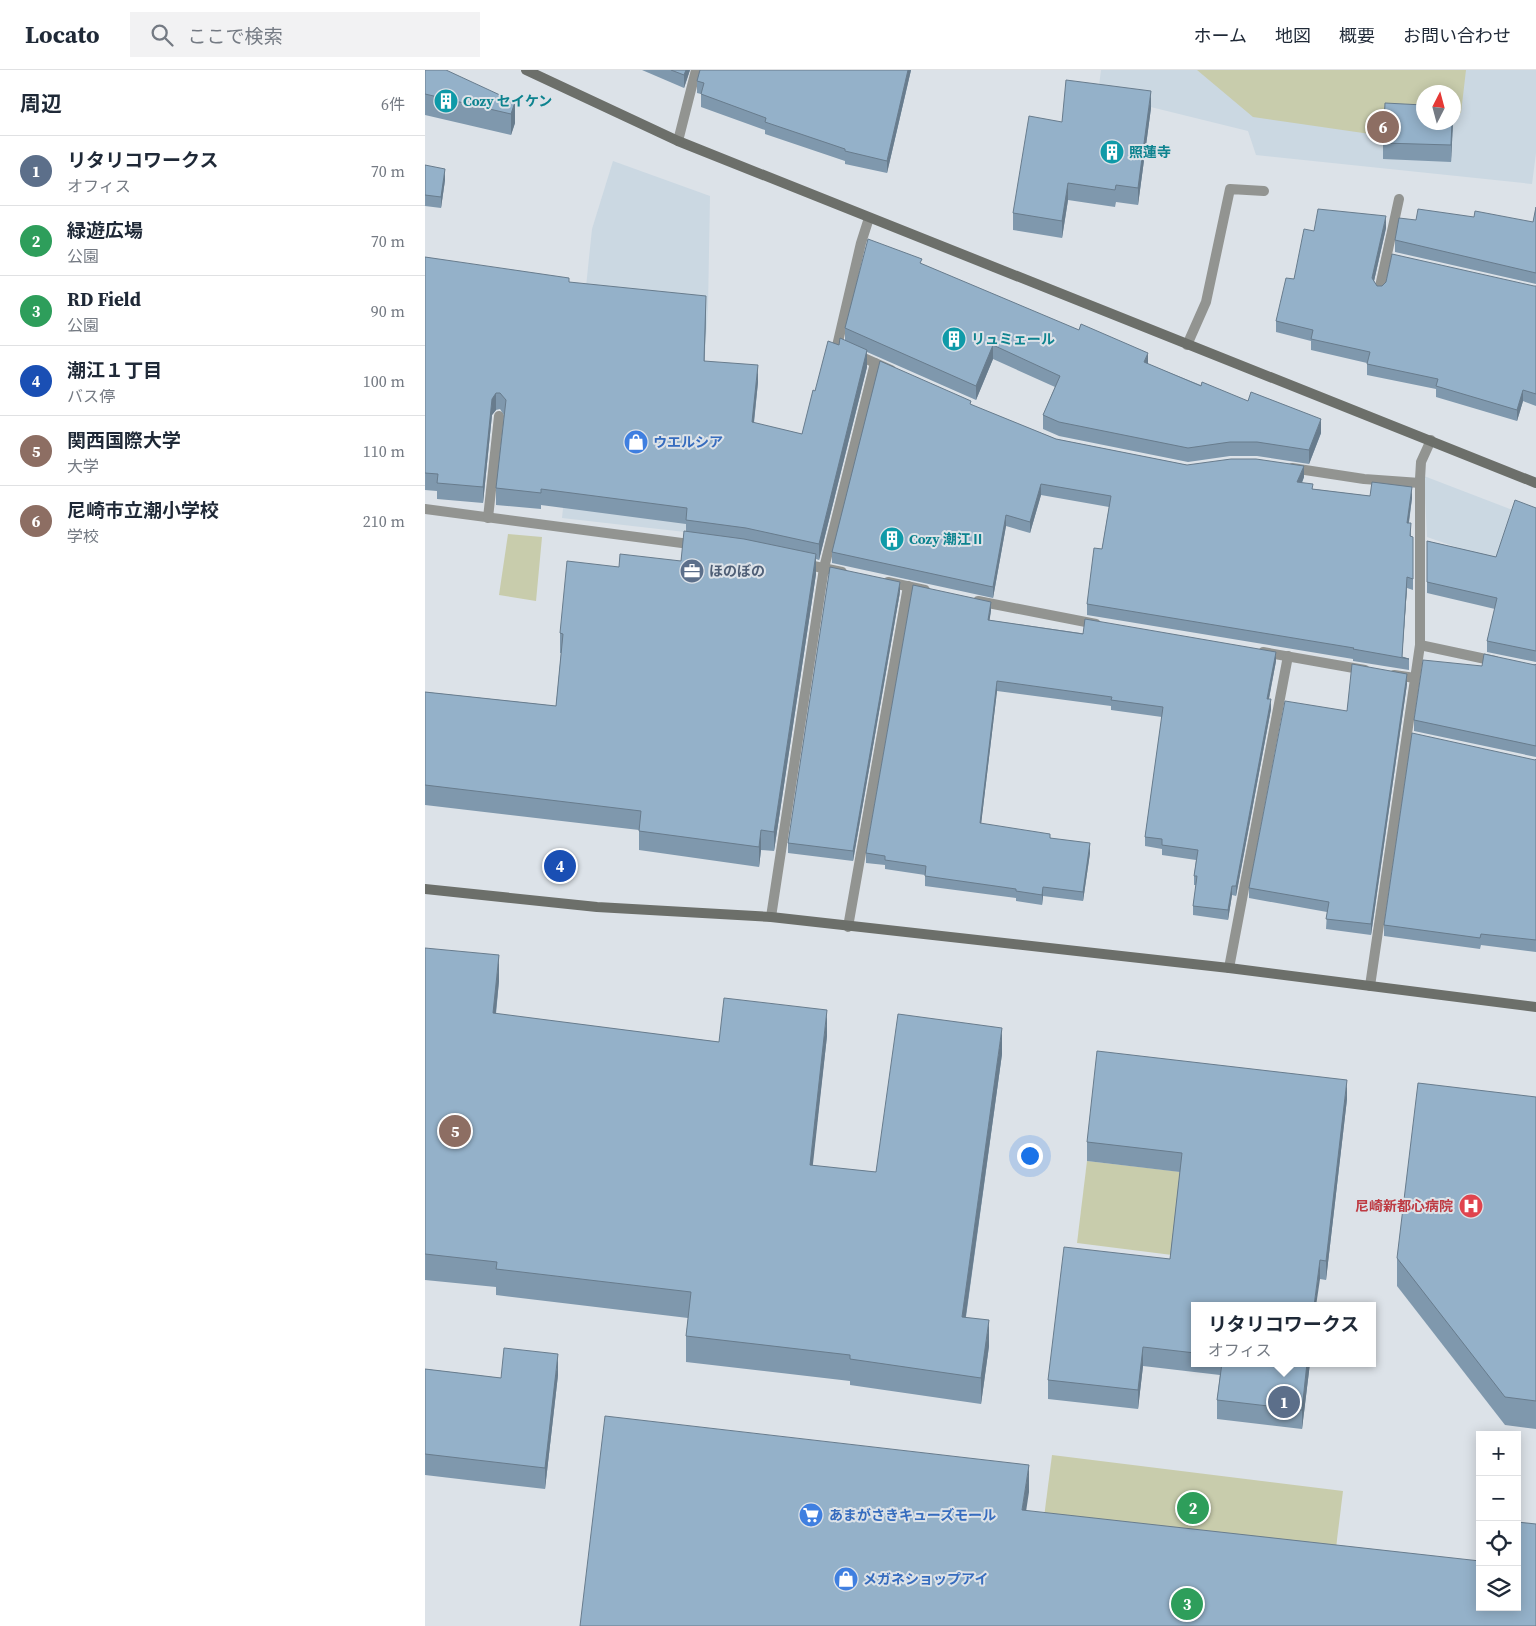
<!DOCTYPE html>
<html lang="ja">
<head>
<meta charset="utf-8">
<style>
	:root { --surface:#fff; --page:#f2f2f3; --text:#1f2937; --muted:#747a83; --line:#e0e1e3; --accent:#0f766e }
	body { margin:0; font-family:"Source Serif 4","Noto Sans JP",serif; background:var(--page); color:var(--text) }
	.controls { position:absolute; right:15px; bottom:15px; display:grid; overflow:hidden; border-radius:0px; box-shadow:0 2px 12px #0003 }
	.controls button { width:45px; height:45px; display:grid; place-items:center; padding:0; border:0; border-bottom:1px solid var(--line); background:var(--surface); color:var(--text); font:25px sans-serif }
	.compass { position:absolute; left:991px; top:15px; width:45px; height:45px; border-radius:50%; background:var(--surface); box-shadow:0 2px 12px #0003; rotate:6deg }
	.you { position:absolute; left:604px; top:1085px; width:18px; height:18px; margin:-12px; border:4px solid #fff; border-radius:50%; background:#1a73e8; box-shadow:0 0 0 8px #1a73e833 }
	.badge { display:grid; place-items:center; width:32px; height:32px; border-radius:50%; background:var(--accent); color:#fff; font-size:16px; font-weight:700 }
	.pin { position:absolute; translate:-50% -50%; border:2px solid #fff; box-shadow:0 1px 5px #0006 }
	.popup { position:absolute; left:766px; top:1232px; width:185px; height:65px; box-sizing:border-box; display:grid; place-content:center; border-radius:0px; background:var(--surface); filter:drop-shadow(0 1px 4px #0005); font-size:16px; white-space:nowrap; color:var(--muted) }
	.popup b { font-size:19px; color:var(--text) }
	.popup::after { content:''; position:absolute; left:50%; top:100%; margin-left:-10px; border:10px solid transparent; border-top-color:var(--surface) }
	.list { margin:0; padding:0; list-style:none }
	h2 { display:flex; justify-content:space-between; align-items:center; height:65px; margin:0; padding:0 20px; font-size:21px }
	h2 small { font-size:16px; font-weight:400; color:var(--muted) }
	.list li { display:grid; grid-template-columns:32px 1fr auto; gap:15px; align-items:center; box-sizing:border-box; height:70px; padding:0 20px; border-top:1px solid var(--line) }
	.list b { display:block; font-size:19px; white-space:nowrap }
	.list p { margin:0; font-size:16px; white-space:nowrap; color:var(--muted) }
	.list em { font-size:16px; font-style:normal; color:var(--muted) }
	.icon { flex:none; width:28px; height:28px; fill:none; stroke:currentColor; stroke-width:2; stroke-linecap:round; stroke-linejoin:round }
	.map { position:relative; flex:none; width:1111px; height:1556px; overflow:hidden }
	header { display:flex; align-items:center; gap:30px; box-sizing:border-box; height:70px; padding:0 25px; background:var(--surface); border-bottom:1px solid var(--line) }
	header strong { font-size:24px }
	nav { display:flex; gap:28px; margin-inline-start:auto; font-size:18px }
	.search { width:350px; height:45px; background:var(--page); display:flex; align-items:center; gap:12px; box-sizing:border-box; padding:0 18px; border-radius:0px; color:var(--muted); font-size:19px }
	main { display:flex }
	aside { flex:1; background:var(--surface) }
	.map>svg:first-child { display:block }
</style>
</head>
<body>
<header>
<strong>Locato</strong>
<div class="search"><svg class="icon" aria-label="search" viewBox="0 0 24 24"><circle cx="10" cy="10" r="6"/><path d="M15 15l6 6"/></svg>ここで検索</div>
<nav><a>ホーム</a><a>地図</a><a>概要</a><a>お問い合わせ</a></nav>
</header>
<main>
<aside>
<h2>周辺<small>6件</small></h2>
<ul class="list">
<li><span class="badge" style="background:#5c6f8a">1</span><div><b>リタリコワークス</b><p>オフィス</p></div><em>70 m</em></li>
<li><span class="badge" style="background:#2e9e5b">2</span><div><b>緑遊広場</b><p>公園</p></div><em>70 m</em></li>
<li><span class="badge" style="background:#2e9e5b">3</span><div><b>RD Field</b><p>公園</p></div><em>90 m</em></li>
<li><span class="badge" style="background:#1a4fb4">4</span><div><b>潮江１丁目</b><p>バス停</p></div><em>100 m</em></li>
<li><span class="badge" style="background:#8d6e63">5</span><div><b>関西国際大学</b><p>大学</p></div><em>110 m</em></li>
<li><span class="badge" style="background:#8d6e63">6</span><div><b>尼崎市立潮小学校</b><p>学校</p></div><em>210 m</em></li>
</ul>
</aside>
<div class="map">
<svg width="1111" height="1556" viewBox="0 0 1111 1556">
	<rect width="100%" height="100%" fill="#dce2e8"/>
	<g fill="#cbd8e2" fill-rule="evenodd">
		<path d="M676,0h435v83l-4,31 -276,-29 -8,-24 -150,-37zM998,22h30v30h-30z"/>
		<path d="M188,91l97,35 -2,112 -14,225 -132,-15 30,-289z"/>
		<path d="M999,406l112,43v56l-109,-38z"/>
	</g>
	<g fill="#c8ccac">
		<path d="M772,0h269l-5,43h-7l-1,-21h-30v20h-44l-2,23 -124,-18z"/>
		<path d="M83,464l34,3 -6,64 -37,-6z"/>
		<path d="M662,1091l95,11 -10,83 -95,-12z"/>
		<path d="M627,1385l291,36 -8,65 -292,-31z"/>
	</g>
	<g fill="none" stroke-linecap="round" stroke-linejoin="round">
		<path stroke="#929491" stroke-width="10" d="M954,221l20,-92"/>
		<g stroke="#929491" stroke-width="10">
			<path d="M253,71l18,-71"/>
			<path d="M444,148l-8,25 -24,103 54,24"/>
			<path d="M762,275l19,-43 24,-113 34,2"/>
			<path d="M867,398l72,11 56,4"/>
			<path d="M0,439l272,36"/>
			<path d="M63,448l11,-102"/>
			<path d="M379,494l38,8"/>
			<path d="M463,512l37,8"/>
			<path d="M553,531l118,23"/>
			<path d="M995,575l75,16"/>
			<path d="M838,582l102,18"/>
			<path d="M969,605l21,3"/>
			<path d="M346,847l53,-349 51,-205"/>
			<path d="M423,857l60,-341"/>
			<path d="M804,898l59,-312"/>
			<path d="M945,916l50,-341v-166l1,-17 10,-22"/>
		</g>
		<g stroke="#6c6f6a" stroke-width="10">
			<path d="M101,0l152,71 858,342"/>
			<path d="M0,819l172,18 174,10 458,51 307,39"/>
		</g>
	</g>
	<g fill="#7f98ad">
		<path d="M0,0l90,32v21l-4,12 -86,-20z"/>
		<path d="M217,0h48l-6,18z"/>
		<path d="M486,0l-24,103 -42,-9v-3l-80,-27v-4l-64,-23v-13l-4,-1v-12z"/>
		<path d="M726,38l-13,97 -22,-3 -1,5 -47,-7 -6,38 -49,-8v-17l49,-91z"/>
		<path d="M998,52h30l-2,40 -68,-3v-16z"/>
		<path d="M0,95l20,15 -4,28 -16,-2z"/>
		<path d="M1111,137v77l-141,-32v-12l21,-20 58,-3 59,5z"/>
		<path d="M961,158l-12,53 3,5h159v120l-13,-5 -6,20 -81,-24v-8l-69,-14v-12l-56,-13v-9l-35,-9v-11l38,-90z"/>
		<path d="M0,187l144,25 137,31 -2,48 54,21 -4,41 48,11 13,-43 24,-46 6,-4v-13l77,-64 226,100 173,69 -12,31 -52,-8h-27l-42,6 -129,-26 -16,-7v-14l12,-28 -62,-28 -17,41 -109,-48v15l-48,193 -3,-1v15l-42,277 -13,-1 -2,17 -120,-17v-20l-214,-25v-113l131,14 5,-53h-1v-20l59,-66 62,-6 5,-30v-7l-145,-19v4l-45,-4v-17l8,-73 -4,-6 -4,1 -4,5 -9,88 -46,-4v-8l-12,-1z"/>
		<path d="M546,335l85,34 131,26 117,12 -2,6 11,6 57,7 42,2 -3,25 2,11v3h2v53l-6,-2 -5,69 7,2v11l-56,-9v-2l-266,-44v-11l15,-55 7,-42 -68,-12 -11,38 -24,-7 -13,72 -161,-35v-11z"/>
		<path d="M1111,438v154l-49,-10v-11l8,-32 -68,-16v-52l69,16z"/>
		<path d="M475,522l-47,269 -65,-8v-10z"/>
		<path d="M566,541l-2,9 287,41 -7,38 2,10 -35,187 -4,-1 -4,25 -35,-5v-9l3,-21h-2v-9l2,-16 -34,-5v-6l-17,-3v-9l17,-120 -51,-7v-4l-114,-15 -16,133 69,14 40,15 -7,48 -40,-5 -1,9 -26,-4v-3l-91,-12v-11l-40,-6v-4l-19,-2v-10z"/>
		<path d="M1111,594v93l-122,-26v-11l68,-54z"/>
		<path d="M982,614l-36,251 -45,-6 1,-17 -78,-14v-10l98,-177z"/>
		<path d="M1111,689v193l-55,-7 -1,4 -96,-13v-11l151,-165z"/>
		<path d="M0,878l74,33 -3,33 223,28 108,-6 -15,130 64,6 126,-118 -36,263 23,29 -8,58 -131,-19v-4l-164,-19v-26l2,-18 -192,-23v-8l-71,-7z"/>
		<path d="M1111,1027v332l-31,-4 -108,-139v-28z"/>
		<path d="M922,1029l-21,181 -6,-1 -125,27v57h115l-8,66 -85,-10v-19l3,-25 -77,-9 -5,43 -90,-10v-19l122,-121 10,-87 -93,-11v-19z"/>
		<path d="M0,1299l76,9 57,-3 -13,114 -120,-14z"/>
	</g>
	<g fill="#687c8d">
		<path d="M261,0h4l-6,18v-13z"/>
		<path d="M483,0h3l-24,103v-12z"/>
		<path d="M726,21v17l-13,97v-17z"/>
		<path d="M90,32v21l-4,12v-21z"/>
		<path d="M1027,52h1l-2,40v-17z"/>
		<path d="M20,99v11l-4,28v-11z"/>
		<path d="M643,113v17l-6,38v-17z"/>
		<path d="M961,146v12l-14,62v-12z"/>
		<path d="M281,226v17l-2,64v-16z"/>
		<path d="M568,275v14l-17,41v-14z"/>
		<path d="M442,280v17l-48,193v-16z"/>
		<path d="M723,283v14l-4,-5z"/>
		<path d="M333,295v17l-6,57v-17z"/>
		<path d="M1098,320v11l-6,20v-11z"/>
		<path d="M71,323v17l-4,5 -9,88v-16l9,-88z"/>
		<path d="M896,349v14l-12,31v-14z"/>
		<path d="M879,396v11l-7,17v-12z"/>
		<path d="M616,414v11l-11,38v-11z"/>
		<path d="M987,417v11l-5,36v-11z"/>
		<path d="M581,445v11l-13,72v-11z"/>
		<path d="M391,484v20l-42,277v-19z"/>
		<path d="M982,507v11l-5,70z"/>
		<path d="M475,512v10l-47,269v-10z"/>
		<path d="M566,532v9l-3,19v-10z"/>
		<path d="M851,582v9l-9,47v-9z"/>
		<path d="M982,604v10l-36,251v-11z"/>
		<path d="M572,611v10l-17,142v-10z"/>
		<path d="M846,629v10l-35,187v-10z"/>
		<path d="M336,760v20l-2,17v-20z"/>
		<path d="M665,773v10l-7,48v-9z"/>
		<path d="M807,816v9l-4,25v-10z"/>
		<path d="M618,817v9l-1,9v-10z"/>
		<path d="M74,885v26l-6,58v-26z"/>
		<path d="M402,940v26l-17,155v-26z"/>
		<path d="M577,958v26l-40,289v-26z"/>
		<path d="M922,1010v19l-21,181v-19z"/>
		<path d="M895,1190v19l-4,27h-2z"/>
		<path d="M564,1250v26l-8,58v-26z"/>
		<path d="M718,1277v19l-5,43v-19z"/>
		<path d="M133,1284v21l-13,114v-21z"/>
		<path d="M882,1293h3l-8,66v-19z"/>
		<path d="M604,1395v27l-7,46v-28z"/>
	</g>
	<g fill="#94b1c9" stroke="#687c8d">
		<path d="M0,0h21l69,32 -4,12 -86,-20z"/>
		<path d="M246,0h15l-2,5z"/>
		<path d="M275,0h208l-21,91 -42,-10v-2l-80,-27 1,-4 -65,-24 3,-11 -7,-2z"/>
		<path d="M641,10l85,11 -13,97 -22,-3 -1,5 -47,-7 -6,38 -49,-8 16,-97 33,6z"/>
		<path d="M960,33l38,2v17h29l-1,23 -68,-2z"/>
		<path d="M0,95l20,4 -4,28 -16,-2z"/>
		<path d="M1111,137v66l-141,-33 4,-22 17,2 2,-11 56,8 1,-6 58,11z"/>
		<path d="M893,139l68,7 -14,62 5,8h5l4,-4 6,-28 142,32h2v108l-13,-4 -6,20 -81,-24 2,-7 -71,-15 3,-12 -59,-13 2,-9 -37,-9 10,-43 8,1 10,-50 10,2z"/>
		<path d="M443,169l54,20 -2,4 159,67 2,-6 67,29 -4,9 57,24 1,-4 46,19 3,-9 70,27 -12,31 -52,-8h-27l-42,6 -129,-26 -16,-7 17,-39 -67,-31 -17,41 -131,-58z"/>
		<path d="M0,187l144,21v4l137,14 -2,65 54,4 -6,57 50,12 11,-44 2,1 13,-50 11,4 1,-7 27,12 -48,194 -73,-16 -60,-8 1,-12 -146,-19v4l-45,-5 10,-88 -6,-7h-4l-4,6 -9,88 -46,-4 1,-9 -13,-1z"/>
		<path d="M455,291l91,40 -1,3 86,35 131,26 44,-6h25l48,7 -7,16 16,2 -1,5 58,7 2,-14 40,5 -5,36h4l-1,13 3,1v42l-6,-2 -5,80 7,2 -56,-10 1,-1 -267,-44 7,-56 8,1 9,-53 -70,-12 -11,38 -24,-7 -13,72 -161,-35z"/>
		<path d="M1090,430l21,8v143l-49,-10 10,-43 -70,-16v-41l69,16z"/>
		<path d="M259,461l60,8 72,15 -42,278 -13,-2 -2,17 -120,-16 2,-20 -216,-26v-93l131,14 7,-72 -3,-1 7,-72 52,6 1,-13 61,7z"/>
		<path d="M405,497l70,15 -47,269 -65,-8z"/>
		<path d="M488,515l78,17 -3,18 95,14 2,-15 191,33 -9,47h4l-35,187h-4l-4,24 -35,-4 4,-30h-3l4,-26 -36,-5v-6l-17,-2 18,-130 -52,-7 1,-3 -115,-16 -17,142 70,11v4l40,5 -7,49 -40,-5 -1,8 -26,-4v-2l-91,-13 1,-10 -41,-6v-4l-19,-3z"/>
		<path d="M1059,584l51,11 1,-1v82l-122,-26 9,-60 59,6z"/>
		<path d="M927,594l55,10 -36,250 -45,-5 3,-17 -80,-14 36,-187 62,10z"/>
		<path d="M987,663l123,27 1,-1v181l-55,-6 -1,4 -96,-13z"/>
		<path d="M0,878l74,7 -6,58 226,29 5,-44 103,12 -17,155 66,7 22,-158 104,14 -40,289 27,3 -8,58 -131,-19v-4l-164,-19 5,-44 -195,-23 1,-7 -72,-8z"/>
		<path d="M672,981l250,29 -21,181 -6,-1 -6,46h-119v47l-52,-6 -5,43 -90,-10 16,-133 106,12 12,-106 -95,-11z"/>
		<path d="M993,1013l118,14v304l-31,-4 -108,-139z"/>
		<path d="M79,1278l54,6 -13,114 -120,-14v-85l76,9z"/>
		<path d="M797,1293h85l-5,47 -85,-10z"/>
		<path d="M180,1346l424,49 -7,45 458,51v46h37v-85l19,2v102h-956z"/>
	</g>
	<defs>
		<symbol id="building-disc" viewBox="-11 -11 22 22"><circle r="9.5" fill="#0f9aa8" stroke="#dce2e8"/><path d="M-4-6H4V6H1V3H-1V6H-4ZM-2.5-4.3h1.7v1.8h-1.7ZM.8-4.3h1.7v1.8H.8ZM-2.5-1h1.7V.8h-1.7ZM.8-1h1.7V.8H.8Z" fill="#fff"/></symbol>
		<symbol id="shop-disc" viewBox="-11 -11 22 22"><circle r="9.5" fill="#3f7fe0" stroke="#dce2e8"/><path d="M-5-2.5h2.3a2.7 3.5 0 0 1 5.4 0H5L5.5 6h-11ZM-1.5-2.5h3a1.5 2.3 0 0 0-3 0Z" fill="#fff"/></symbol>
		<symbol id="office-disc" viewBox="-11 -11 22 22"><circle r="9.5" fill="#5c6f8a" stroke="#dce2e8"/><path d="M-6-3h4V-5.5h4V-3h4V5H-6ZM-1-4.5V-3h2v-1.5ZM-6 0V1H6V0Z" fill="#fff"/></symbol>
		<symbol id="hospital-disc" viewBox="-11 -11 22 22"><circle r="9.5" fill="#e0444e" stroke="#dce2e8"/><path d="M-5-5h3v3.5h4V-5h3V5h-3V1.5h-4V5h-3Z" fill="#fff"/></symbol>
		<symbol id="supermarket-disc" viewBox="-11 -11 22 22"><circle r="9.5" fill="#3f7fe0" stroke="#dce2e8"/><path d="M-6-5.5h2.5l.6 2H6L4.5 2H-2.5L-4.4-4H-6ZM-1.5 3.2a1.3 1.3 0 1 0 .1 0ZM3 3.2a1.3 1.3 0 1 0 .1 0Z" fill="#fff"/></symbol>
	</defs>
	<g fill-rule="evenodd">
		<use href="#building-disc" x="7" y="17" width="28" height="28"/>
		<use href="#building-disc" x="673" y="68" width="28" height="28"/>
		<use href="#building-disc" x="515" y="255" width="28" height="28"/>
		<use href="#shop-disc" x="197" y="358" width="28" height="28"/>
		<use href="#building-disc" x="453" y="455" width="28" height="28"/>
		<use href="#office-disc" x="253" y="487" width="28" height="28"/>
		<use href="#hospital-disc" x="1032" y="1122" width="28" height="28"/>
		<use href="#supermarket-disc" x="372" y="1431" width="28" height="28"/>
		<use href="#shop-disc" x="407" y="1495" width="28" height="28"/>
	</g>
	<g text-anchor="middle" stroke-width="4" stroke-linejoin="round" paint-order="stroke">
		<g font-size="14" font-weight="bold" fill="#0d838f" stroke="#dce2e8" text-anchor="start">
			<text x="38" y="36">Cozy セイケン</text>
			<text x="704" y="87">照蓮寺</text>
			<text x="546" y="274">リュミェール</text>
			<text x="484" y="474">Cozy 潮江Ⅱ</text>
		</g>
		<g font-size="14" font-weight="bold" fill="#366cbe" stroke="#dce2e8" text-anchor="start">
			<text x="228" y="377">ウエルシア</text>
			<text x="404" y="1450">あまがさきキューズモール</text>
			<text x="438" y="1514">メガネショップアイ</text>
		</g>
		<g font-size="14" font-weight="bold" fill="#4e5e75" stroke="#dce2e8" text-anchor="start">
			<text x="284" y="506">ほのぼの</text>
		</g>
		<g font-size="14" font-weight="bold" fill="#be3a42" stroke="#dce2e8" text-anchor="end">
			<text x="1028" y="1141">尼崎新都心病院</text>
		</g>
	</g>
</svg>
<div class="controls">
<button>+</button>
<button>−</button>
<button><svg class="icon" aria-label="locate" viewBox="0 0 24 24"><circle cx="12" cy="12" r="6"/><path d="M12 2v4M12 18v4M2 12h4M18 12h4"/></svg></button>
<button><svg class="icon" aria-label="layers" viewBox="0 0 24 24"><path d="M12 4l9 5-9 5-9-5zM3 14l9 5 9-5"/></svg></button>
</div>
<svg class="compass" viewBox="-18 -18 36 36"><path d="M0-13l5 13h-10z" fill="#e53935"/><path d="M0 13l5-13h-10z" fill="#747a83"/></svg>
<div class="you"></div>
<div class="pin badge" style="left:859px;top:1332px;background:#5c6f8a">1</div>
<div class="popup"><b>リタリコワークス</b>オフィス</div>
<div class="pin badge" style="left:768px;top:1438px;background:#2e9e5b">2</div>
<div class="pin badge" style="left:762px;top:1534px;background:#2e9e5b">3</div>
<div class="pin badge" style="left:135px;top:796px;background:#1a4fb4">4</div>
<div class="pin badge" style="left:30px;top:1061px;background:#8d6e63">5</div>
<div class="pin badge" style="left:958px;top:57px;background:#8d6e63">6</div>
</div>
</main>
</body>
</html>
